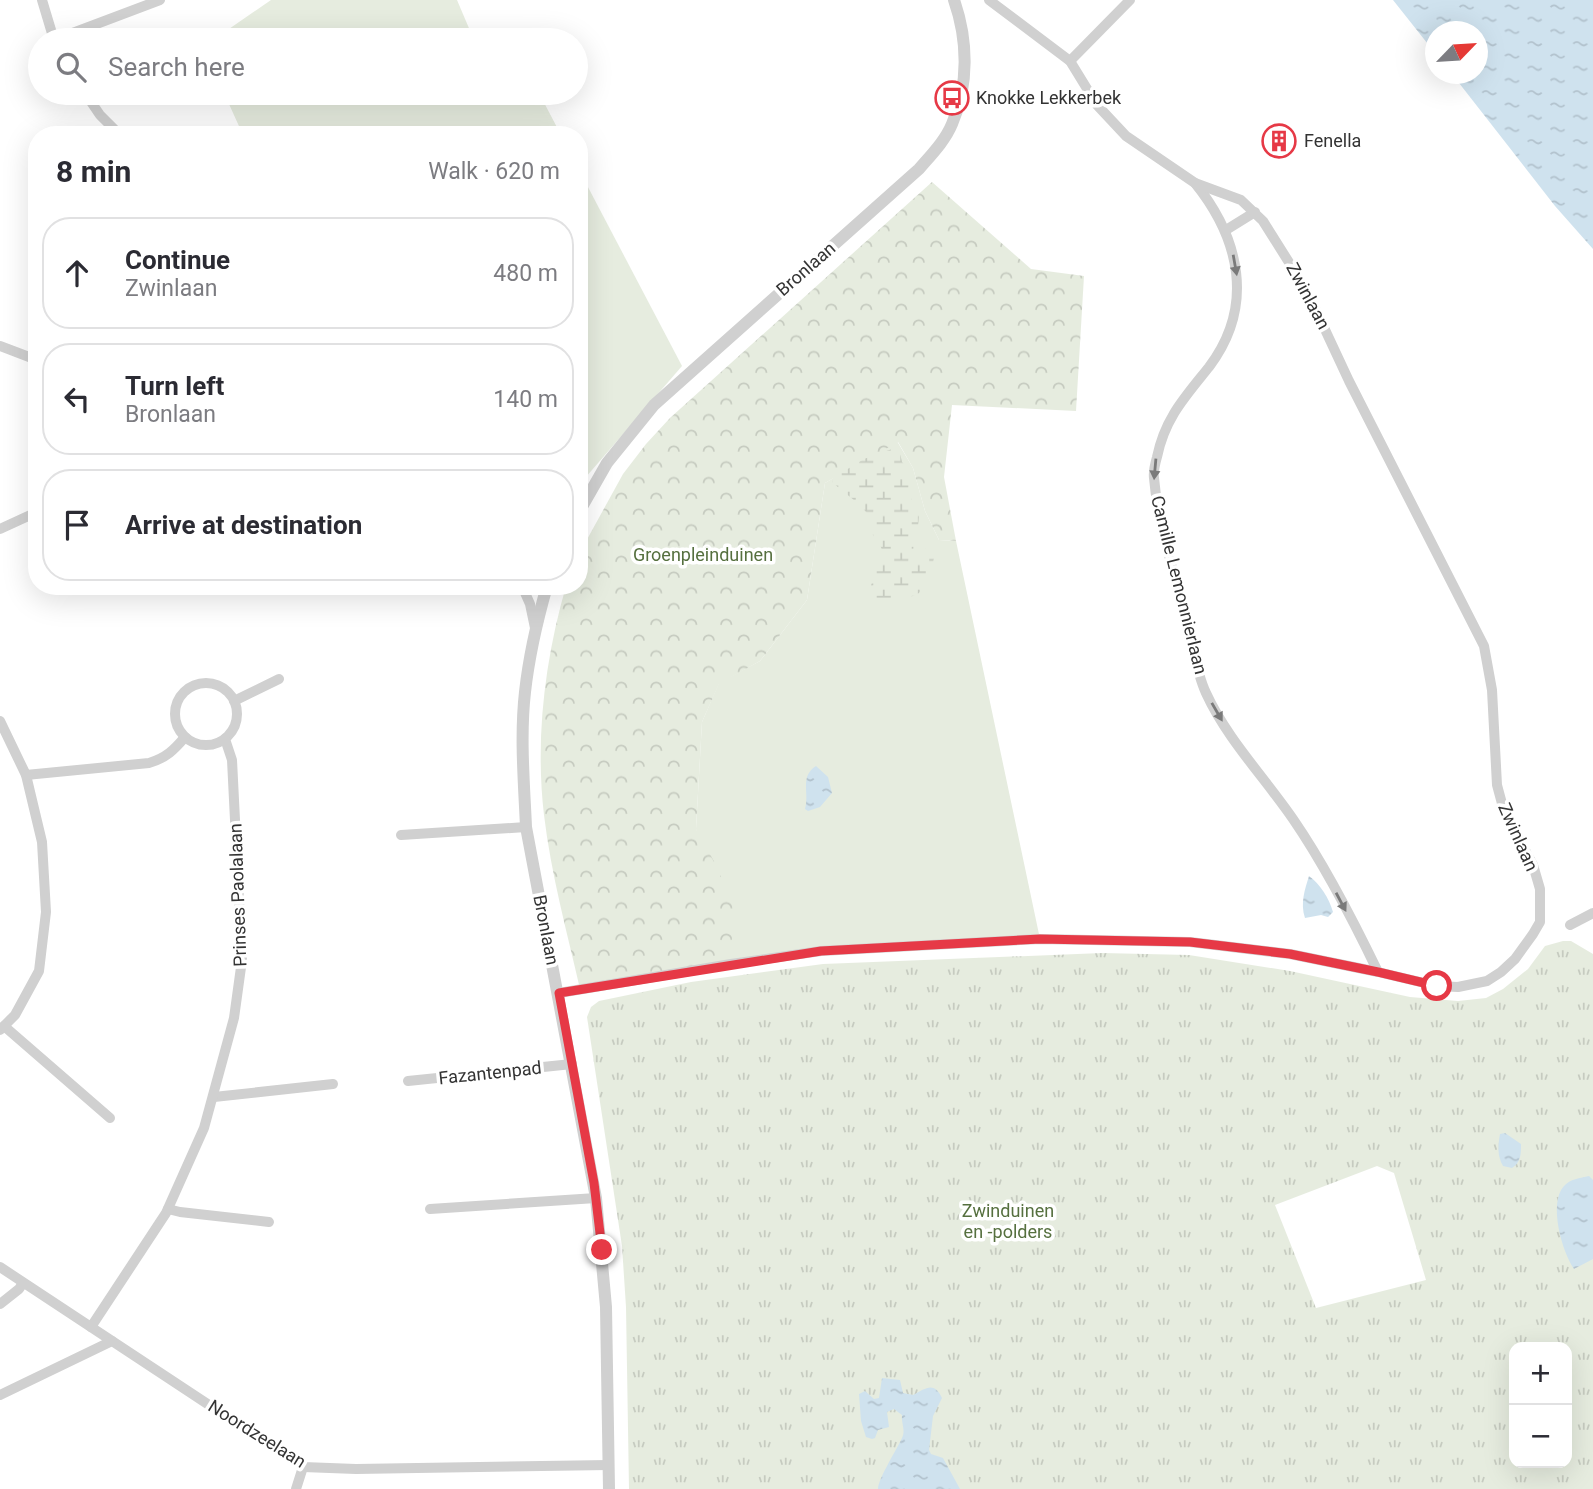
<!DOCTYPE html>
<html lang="en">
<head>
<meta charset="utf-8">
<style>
	:root { --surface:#fff; --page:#f7f7f7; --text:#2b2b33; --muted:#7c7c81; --line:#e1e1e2 }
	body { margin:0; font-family:Roboto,sans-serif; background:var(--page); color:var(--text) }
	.controls { position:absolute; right:21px; bottom:21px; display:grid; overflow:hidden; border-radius:14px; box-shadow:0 7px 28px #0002 }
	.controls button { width:63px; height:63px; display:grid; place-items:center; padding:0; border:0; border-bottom:2px solid var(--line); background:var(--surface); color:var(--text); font:35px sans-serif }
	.compass { position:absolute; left:1425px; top:21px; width:63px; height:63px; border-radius:50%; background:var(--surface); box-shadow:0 7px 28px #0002; rotate:65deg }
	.stop { position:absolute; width:21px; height:21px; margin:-16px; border:5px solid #e63946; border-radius:50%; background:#fff }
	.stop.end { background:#e63946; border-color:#fff; box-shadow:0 2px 7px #0008 }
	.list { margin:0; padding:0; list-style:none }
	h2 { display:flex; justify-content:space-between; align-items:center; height:91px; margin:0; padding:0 28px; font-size:30px }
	h2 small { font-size:23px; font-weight:400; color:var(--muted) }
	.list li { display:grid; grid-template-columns:46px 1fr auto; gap:21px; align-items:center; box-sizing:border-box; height:112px; margin:0 14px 14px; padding:0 14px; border:2px solid var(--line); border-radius:28px }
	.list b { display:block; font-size:26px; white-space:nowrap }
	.list p { margin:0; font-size:23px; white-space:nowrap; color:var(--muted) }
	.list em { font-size:23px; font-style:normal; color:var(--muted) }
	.icon { flex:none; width:38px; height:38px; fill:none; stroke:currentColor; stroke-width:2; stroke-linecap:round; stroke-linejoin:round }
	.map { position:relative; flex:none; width:1593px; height:1489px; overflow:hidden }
	.search { position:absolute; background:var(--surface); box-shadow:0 7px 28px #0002; left:28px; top:28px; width:560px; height:77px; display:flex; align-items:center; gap:18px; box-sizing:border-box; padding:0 24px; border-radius:38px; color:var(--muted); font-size:26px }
	.panel { position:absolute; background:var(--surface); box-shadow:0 7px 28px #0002; left:28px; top:126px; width:560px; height:469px; border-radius:28px }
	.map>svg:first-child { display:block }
</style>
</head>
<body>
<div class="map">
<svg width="1593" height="1489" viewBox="0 0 1593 1489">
	<defs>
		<pattern id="forest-crowns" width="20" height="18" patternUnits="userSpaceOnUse" patternTransform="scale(1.75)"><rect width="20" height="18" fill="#e6ecdf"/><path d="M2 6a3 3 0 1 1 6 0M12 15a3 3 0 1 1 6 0" fill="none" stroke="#c6cbc0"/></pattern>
		<pattern id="wetland-marsh" width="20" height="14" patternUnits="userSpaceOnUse" patternTransform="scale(1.75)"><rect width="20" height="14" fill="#e6ecdf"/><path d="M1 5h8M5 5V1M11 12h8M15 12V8" fill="none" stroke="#c6cbc0"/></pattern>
		<pattern id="park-tufts" width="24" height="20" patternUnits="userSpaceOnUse" patternTransform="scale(1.75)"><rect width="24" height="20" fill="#e6ecdf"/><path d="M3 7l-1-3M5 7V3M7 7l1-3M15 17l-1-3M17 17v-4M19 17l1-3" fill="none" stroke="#c6cbc0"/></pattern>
		<pattern id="water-ripples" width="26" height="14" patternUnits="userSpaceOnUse" patternTransform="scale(1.75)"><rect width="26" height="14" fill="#cfe2ee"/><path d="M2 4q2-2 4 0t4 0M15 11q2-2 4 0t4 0" fill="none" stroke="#b2c2cd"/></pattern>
	</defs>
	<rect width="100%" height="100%" fill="#fff"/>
	<g fill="#e6ecdf">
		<path d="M271,0h186l17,40h-261z"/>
		<path d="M224,93h273l3,6 14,-6h25l22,42h-318z"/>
		<path d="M579,170l103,196 -103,119z"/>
		<path d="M897,441l16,27 12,43 14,29 17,1 84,398 -219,12 -90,13 -35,-135 6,-107 17,-39 41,-22 47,-61 18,-117z"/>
	</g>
	<path fill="url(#forest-crowns)" d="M932,182l99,87 53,7 -8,135 -124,-6 -8,72 12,64 -17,-1 -14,-29 -12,-43 -15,-26 -73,41 -18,117 -47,61 -41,23 -17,38 -6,107 20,36 17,41 -2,58 -151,25c-13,-57 -29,-115 -36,-174 -9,-76 1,-156 22,-229h13v-32l44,-80 23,-30 24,-26z"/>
	<path fill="url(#wetland-marsh)" d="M892,449h7l3,13 8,9v25l9,18 -1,13 -4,8 -1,19 2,3 5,-1 8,-10 7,7c-3,15 -6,27 -16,40 -11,6 -24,9 -37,12l-10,-8 -3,-5 13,-42c-2,-7 -7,-9 -9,-15 -2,-5 0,-12 -3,-17 -6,-12 -27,-26 -38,-36l1,-4 31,-19z"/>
	<path fill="url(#park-tufts)" fill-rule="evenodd" d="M1563,941h8l22,13v535h-964l-3,-182 -4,-61 -35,-229 4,-10 8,-6 92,-19 132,-18 279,-11 87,2 101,16 120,26 48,4 28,-3 17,-9 25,-20 17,-23zM1377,1166l17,7 32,107 -110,28 -41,-103zM1514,1347h53v116h-53z"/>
	<g fill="url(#water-ripples)">
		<path d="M1393,0h200v249l-38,-43 -103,-132h26v-42h-42l-1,21z"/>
		<path d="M816,766l12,11 4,16 -12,14 -12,4 -3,-2c5,-16 -6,-32 11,-43z"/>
		<path d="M1309,876c11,8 20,22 24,36l-5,5 -7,-2 -16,3c-5,-15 0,-29 4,-42z"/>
		<path d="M1505,1133l16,11c0,10 0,18 -9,24l-9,-2c-6,-10 -5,-21 -3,-32z"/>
		<path d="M1589,1176l4,4v79l-19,10c-12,-17 -26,-66 -10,-83 6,-7 16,-8 25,-10z"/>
		<path d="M882,1378l18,2 3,13 10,2c13,-7 21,-14 29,3l-9,18 -4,34 2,4 12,4 17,31h-82c0,-10 19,-40 24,-51 4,-7 -1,-15 0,-23l-8,-6 -7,3 2,15 -11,3 -3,8 -3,1 -6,-2 -5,-16 -2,-27 6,-3 9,8 5,-1z"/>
	</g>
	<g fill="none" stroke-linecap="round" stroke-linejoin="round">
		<g stroke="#d0d0d0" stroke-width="10">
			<path d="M42,0l12,40"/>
			<path d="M54,40l106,-40"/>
			<path d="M1070,61l60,-61"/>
			<path d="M85,93l15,22 20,20"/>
			<path d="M1195,183c45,56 60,123 14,184 -24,30 -44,51 -52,90 -2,7 -4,14 -3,21 4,48 21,96 33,144 6,23 9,50 19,71 21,46 59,85 87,126 33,48 60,101 85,153"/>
			<path d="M1226,230l29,-18"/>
			<path d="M0,346l37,14"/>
			<path d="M0,529l37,-17"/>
			<path d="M522,586l8,18 5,24"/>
			<circle cx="206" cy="714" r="31"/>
			<path d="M234,701l45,-22"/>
			<path d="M0,721l26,54 16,67 4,70 -7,59 -24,44 -15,15"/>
			<path d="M26,775l123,-12c17,-5 25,-13 36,-26"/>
			<path d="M401,835l125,-8"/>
			<path d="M1570,925l23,-12"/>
			<path d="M559,993l172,-29 90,-13 219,-12 150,3 100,12 88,18 59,14 21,1 29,-6 14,-9 14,-13 18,-25 7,-12v-33l-7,-24 -29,-54 -7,-26 -5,-95 -8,-44 -135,-265 -42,-90 -44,-70 -22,-21 -46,-17 -69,-47 -29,-31 -27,-44 -81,-61"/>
			<path d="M4,1026l106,92"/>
			<path d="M408,1081l164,-17"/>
			<path d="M214,1097l119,-13"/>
			<path d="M168,1209l12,3 89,10"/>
			<path d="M430,1209l166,-11"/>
			<path d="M0,1267l303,200 53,2 253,-4"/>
			<path d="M0,1304l19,-15 4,-6"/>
			<path d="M91,1327l75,-114 38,-85 30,-110 8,-58 -10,-200 -7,-21"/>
			<path d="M0,1395l112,-54"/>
			<path d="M296,1489l7,-22"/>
		</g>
		<g stroke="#d0d0d0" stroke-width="12">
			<path d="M579,512l28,-49 47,-58 265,-236c12,-14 26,-28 33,-45 17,-39 16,-84 2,-124"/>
			<path d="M547,586c-10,35 -18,70 -22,106 -5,44 -1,90 1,135l70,371 10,109 3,182"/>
		</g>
	</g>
	<defs><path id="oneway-solid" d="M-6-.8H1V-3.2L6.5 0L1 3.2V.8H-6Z" transform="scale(1.75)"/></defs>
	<g fill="#7a7a7a">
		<use href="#oneway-solid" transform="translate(1235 265) rotate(80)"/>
		<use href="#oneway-solid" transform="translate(1155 469) rotate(95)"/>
		<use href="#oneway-solid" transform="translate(1217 712) rotate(60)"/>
		<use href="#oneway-solid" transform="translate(1341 902) rotate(62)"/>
	</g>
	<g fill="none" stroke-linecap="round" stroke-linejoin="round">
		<path stroke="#e63946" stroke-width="9" d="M602,1250l-8,-67 -35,-190 262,-42 219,-12 150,3 100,12 88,18 59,14"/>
	</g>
	<defs>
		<symbol id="bus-ring" viewBox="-11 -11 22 22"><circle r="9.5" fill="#fff" stroke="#e63946" stroke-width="1.5"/><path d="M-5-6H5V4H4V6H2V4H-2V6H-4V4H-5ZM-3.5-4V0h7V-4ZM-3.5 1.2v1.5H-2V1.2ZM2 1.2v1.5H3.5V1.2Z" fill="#e63946"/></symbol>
		<symbol id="building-ring" viewBox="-11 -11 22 22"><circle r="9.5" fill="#fff" stroke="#e63946" stroke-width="1.5"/><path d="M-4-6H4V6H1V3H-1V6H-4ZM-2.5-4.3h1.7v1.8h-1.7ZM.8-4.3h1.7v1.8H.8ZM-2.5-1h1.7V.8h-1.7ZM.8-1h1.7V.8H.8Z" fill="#e63946"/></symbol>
	</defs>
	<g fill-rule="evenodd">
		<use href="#bus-ring" x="933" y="79" width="38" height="38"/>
		<use href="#building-ring" x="1260" y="122" width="38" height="38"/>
	</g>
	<g text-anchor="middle" stroke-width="7" stroke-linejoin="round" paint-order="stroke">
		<g font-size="18" fill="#333" stroke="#fff" text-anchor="start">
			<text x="976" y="104">Knokke Lekkerbek</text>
			<text x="1304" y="147">Fenella</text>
		</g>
		<g font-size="18" fill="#333" stroke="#fff">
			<text transform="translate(806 269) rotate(-41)" y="6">Bronlaan</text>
			<text transform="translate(1308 296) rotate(62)" y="6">Zwinlaan</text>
			<text transform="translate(1179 585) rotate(76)" y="6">Camille Lemonnierlaan</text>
			<text transform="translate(1518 837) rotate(66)" y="6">Zwinlaan</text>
			<text transform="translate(238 895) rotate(-92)" y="6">Prinses Paolalaan</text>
			<text transform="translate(546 930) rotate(79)" y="6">Bronlaan</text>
			<text transform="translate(490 1073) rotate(-6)" y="6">Fazantenpad</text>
			<text transform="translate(257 1434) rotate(32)" y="6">Noordzeelaan</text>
		</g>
		<g font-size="18" fill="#56703f" stroke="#fff">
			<text x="703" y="561">Groenpleinduinen</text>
			<text x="1008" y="1217">Zwinduinen<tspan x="1008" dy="21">en -polders</tspan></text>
		</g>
	</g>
</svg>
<div class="controls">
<button>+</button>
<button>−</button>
</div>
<svg class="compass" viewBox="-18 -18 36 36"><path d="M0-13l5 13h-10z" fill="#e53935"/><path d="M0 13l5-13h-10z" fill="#7c7c81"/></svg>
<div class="stop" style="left:1437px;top:986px"></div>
<div class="stop end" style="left:602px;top:1250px"></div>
<div class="search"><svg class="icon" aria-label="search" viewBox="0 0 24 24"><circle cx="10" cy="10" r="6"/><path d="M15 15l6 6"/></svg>Search here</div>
<section class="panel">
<h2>8 min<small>Walk · 620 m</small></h2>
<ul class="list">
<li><svg class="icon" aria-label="ahead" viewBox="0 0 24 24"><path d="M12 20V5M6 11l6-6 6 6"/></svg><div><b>Continue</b><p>Zwinlaan</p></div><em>480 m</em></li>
<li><svg class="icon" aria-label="left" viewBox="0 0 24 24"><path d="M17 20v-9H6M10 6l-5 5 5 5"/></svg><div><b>Turn left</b><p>Bronlaan</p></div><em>140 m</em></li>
<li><svg class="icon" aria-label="arrive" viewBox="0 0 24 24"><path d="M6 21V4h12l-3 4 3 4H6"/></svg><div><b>Arrive at destination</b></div></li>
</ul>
</section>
</div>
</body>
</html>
